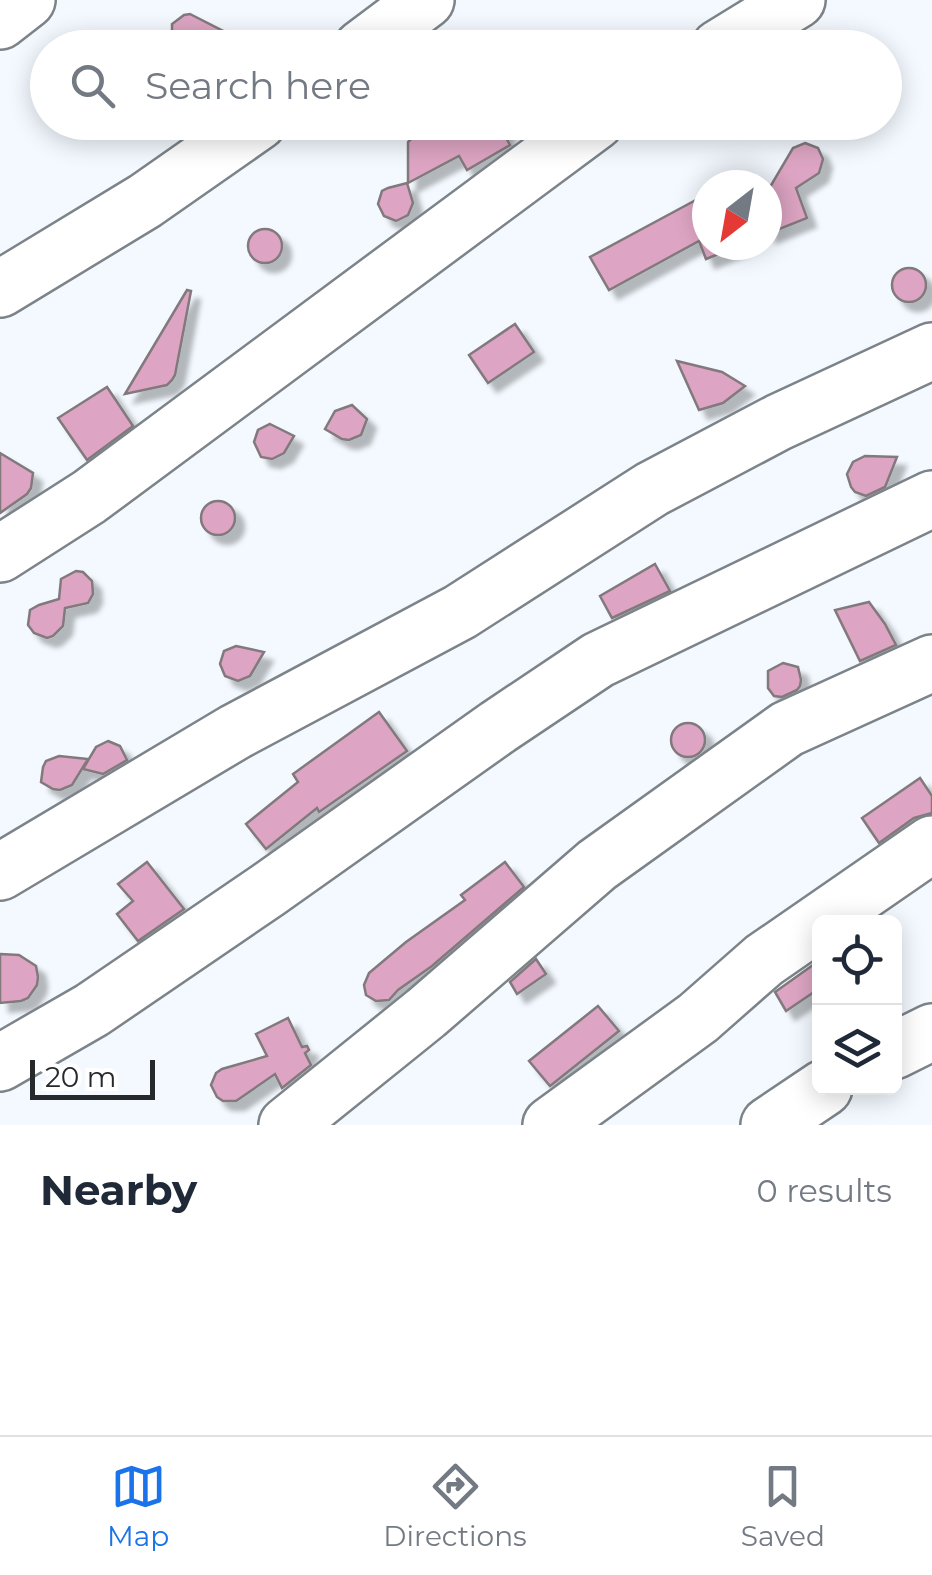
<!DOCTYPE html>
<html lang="en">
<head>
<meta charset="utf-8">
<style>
	:root { --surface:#fff; --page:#f6f6f7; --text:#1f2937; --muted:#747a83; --line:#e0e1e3; --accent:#1a73e8 }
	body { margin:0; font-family:Montserrat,sans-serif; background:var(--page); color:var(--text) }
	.controls { position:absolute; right:30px; bottom:30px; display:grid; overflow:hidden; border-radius:15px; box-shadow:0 5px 25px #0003 }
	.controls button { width:90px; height:90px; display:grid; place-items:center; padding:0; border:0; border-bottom:2px solid var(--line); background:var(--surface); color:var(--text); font:50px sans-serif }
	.compass { position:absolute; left:692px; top:170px; width:90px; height:90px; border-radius:50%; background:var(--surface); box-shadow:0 5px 25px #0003; rotate:211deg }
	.scale { position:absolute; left:30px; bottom:25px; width:125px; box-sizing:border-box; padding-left:10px; border:5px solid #25292b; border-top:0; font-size:28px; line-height:35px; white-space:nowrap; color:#25292b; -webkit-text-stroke:8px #fff; paint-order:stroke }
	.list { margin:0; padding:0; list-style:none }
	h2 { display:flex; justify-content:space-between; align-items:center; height:130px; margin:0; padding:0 40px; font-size:42px }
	h2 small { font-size:32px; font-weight:400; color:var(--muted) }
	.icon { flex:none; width:55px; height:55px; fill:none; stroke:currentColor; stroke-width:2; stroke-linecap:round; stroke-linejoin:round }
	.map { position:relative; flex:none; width:932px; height:1125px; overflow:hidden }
	.search { position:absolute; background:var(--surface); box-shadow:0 5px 25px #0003; left:30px; right:30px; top:30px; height:110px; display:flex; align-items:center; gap:25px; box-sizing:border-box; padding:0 35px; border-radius:55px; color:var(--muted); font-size:38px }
	.sheet { height:310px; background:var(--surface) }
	nav { display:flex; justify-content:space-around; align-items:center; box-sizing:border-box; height:140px; border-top:2px solid var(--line); background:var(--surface); font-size:28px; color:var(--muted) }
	nav a { display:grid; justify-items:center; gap:5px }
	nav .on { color:var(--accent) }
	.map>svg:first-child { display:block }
</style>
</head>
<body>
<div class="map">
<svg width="932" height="1125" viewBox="0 0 932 1125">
	<defs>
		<filter id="shadow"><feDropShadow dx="9" dy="9" stdDeviation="2.5" flood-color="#0004"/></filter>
	</defs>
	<rect width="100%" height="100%" fill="#f3f9ff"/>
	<g fill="#dda5c3" stroke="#82797d" stroke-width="2.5" filter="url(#shadow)">
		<path d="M190,14l33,17 -26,17h-25v-24l12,-9z"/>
		<path d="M439,122h81l-17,10 7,13 -43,25 -8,-14 -51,27v-41l10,-10 11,-3z"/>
		<path d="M805,143l13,5 5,11 -4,14 -23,15 11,30 -40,16v-42l26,-44z"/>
		<path d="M407,183l6,20 -5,12 -12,6 -12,-5 -6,-12 4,-13 6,-3z"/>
		<path d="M707,194v51h34l-35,14 -7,-18 -90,49 -19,-33z"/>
		<circle cx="265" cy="246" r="17"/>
		<circle cx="909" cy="285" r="17"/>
		<path d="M187,290l4,1 -16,84 -3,5 -5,5 -42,9z"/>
		<path d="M515,324l19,28 -46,31 -19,-28z"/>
		<path d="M677,361l45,11 23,14 -22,17 -24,7z"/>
		<path d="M107,387l26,39 -46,34 -29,-42z"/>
		<path d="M352,405l15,14 -6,16 -12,5 -7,-1 -17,-10 10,-18z"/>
		<path d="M270,424l24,12 -10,17 -12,6 -11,-2 -7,-15 4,-12z"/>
		<path d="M0,453l33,20 -2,15 -4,6 -27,19z"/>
		<path d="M865,456l32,1 -12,30 -19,9 -11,-4 -4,-5 -4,-13 6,-12z"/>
		<circle cx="218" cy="518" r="17"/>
		<path d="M655,564l15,27 -58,27 -12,-22z"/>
		<path d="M76,571l7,1 9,9 1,13 -5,9 -23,5 -2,18 -10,10 -6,2 -13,-5 -6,-8 2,-15 9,-5 20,-6 2,-20z"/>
		<path d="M869,602l16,22 11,21 -36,16 -25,-51z"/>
		<path d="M236,646l28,6 -14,24 -12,5 -13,-5 -5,-12 4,-13z"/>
		<path d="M783,663l15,4 3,13 -1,6 -3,4 -15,7 -8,-1 -6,-8v-17z"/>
		<path d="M379,712l28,39 -88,61 -2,-4 -51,41 -20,-25 52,-42 -5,-8z"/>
		<circle cx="688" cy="740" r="17"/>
		<path d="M108,741l12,5 7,14 -24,14 -20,-5 13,-22z"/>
		<path d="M59,756l29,3 -16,26 -12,5 -7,-1 -12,-7 2,-15 3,-6z"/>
		<path d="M920,778l12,18v17l-18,5 -35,25 -17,-25z"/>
		<path d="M147,862l37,47 -46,32 -21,-27 16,-13 -15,-17z"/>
		<path d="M505,862l19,25 -92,79 -34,24 -9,10 -13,1 -10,-6 -2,-10 5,-12 37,-31 59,-42 -4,-5z"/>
		<path d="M0,954l19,1 17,11 2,11 -1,8 -9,13 -7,3 -21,2z"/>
		<path d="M536,959l10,15 -29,20 -7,-12z"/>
		<path d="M820,960v28l-34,23 -11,-19z"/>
		<path d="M598,1006l21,25 -69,55 -21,-25z"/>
		<path d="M288,1018l14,29 5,-1 2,4 -4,3 6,12 -29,23 -7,-14 -39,27h-13l-6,-4 -6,-12 5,-12 6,-4 45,-13 -11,-22z"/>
	</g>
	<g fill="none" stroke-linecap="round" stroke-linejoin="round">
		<defs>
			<g id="minor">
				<path d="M0,21l27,-21"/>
				<path d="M362,48l64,-48"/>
				<path d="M719,48l78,-48"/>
				<path d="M0,289l145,-88 113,-79"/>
				<path d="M0,554l89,-57 506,-375"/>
				<path d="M0,872l235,-140 225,-120 192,-123 127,-67 153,-71"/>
				<path d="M894,1051l38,-19"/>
				<path d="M0,1063l92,-53 176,-120 230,-163 100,-67 334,-161"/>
				<path d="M287,1125l139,-112 171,-148 190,-136 145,-66"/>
				<path d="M551,1125l147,-107 66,-58 168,-116"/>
				<path d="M769,1125l55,-37"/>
			</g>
		</defs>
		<use href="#minor" stroke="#7c8389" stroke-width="60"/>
		<use href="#minor" stroke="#fff" stroke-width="55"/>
	</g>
</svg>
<div class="controls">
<button><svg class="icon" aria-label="locate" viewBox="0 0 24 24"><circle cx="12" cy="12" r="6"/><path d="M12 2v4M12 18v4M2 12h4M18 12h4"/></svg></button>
<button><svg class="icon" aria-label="layers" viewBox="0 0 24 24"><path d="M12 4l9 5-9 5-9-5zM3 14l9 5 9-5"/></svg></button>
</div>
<svg class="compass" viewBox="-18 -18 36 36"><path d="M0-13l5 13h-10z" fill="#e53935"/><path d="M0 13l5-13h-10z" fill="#747a83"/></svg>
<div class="scale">20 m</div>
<div class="search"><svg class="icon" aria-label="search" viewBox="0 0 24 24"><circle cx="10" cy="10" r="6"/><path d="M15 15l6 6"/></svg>Search here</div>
</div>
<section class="sheet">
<h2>Nearby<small>0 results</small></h2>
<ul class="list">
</ul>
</section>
<nav>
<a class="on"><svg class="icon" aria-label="map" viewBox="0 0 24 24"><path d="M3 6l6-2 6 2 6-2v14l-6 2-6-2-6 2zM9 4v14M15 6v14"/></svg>Map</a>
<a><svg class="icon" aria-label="directions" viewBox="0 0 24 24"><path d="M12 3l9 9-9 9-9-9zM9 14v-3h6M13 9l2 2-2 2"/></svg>Directions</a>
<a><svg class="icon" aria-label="saved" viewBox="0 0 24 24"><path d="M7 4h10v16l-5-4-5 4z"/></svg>Saved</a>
</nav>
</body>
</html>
